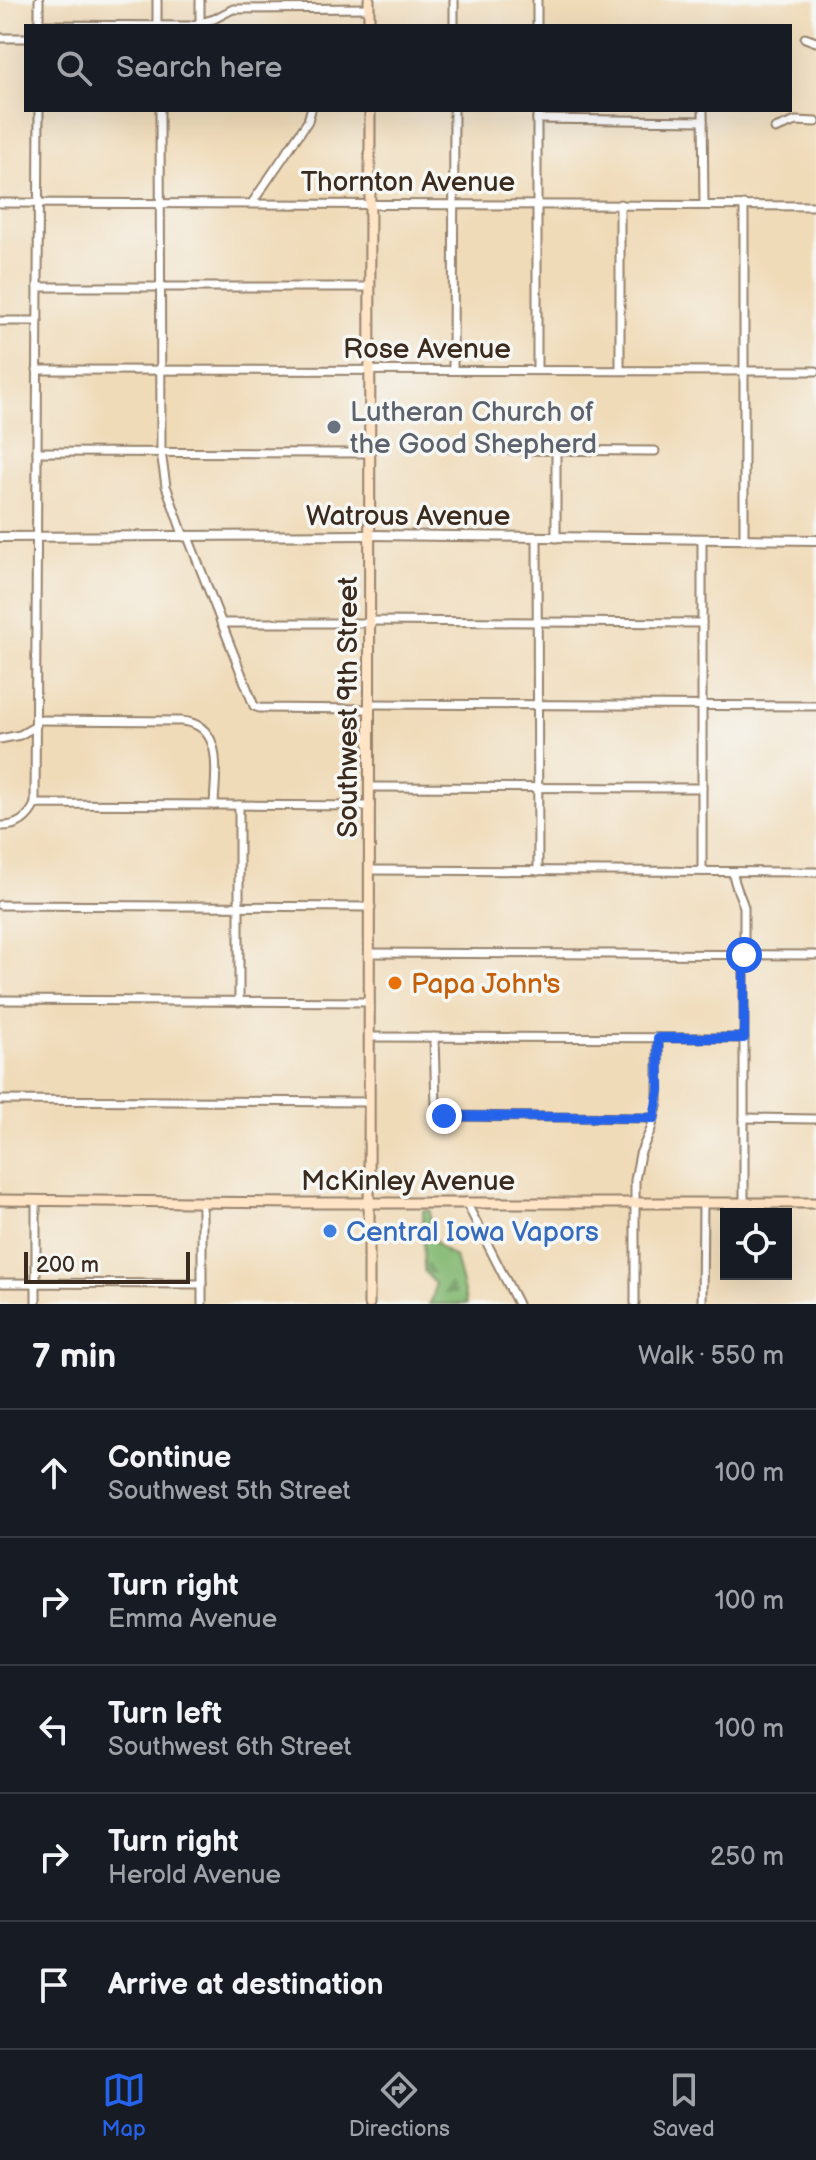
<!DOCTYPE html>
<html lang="en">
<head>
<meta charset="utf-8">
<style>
	:root { --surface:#171b24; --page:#242831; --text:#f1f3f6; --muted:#9ea1a6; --line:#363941; --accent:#2563eb }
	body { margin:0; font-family:"Balsamiq Sans",sans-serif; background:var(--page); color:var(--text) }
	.controls { position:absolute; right:24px; bottom:24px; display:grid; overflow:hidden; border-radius:0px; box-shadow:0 8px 32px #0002 }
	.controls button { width:72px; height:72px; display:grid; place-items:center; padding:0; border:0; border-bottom:2px solid var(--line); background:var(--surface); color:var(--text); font:40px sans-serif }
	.scale { position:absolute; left:24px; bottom:20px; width:166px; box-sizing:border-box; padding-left:8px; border:4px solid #3b2a1e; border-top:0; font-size:22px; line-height:28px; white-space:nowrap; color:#3b2a1e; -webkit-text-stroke:6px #f6f6f2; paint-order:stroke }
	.stop { position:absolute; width:24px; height:24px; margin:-18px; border:6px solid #2563eb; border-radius:50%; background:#fff }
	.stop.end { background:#2563eb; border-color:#fff; box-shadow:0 2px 8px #0008 }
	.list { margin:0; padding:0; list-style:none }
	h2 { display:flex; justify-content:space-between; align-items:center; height:104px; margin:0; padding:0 32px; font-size:34px }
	h2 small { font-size:26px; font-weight:400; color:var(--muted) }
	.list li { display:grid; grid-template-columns:52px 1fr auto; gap:24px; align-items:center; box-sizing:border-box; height:128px; padding:0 32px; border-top:2px solid var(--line) }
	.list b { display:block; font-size:30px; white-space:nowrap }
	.list p { margin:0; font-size:26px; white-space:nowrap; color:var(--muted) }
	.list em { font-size:26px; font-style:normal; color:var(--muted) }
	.icon { flex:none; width:44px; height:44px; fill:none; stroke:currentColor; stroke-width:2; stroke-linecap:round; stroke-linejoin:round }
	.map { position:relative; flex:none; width:816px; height:1304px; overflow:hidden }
	.search { position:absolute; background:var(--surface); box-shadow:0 8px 32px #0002; left:24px; right:24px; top:24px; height:88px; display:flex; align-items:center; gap:20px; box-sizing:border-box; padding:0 28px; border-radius:0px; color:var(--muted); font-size:30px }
	.sheet { height:744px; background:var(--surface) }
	nav { display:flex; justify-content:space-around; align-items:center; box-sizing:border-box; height:112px; border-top:2px solid var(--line); background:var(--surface); font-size:22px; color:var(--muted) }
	nav a { display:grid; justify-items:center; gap:4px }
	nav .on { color:var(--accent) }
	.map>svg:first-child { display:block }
</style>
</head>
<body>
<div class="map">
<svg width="816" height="1304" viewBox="0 0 816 1304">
	<defs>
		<pattern id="forest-firs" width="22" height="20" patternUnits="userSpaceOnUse" patternTransform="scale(2)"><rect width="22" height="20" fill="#86ba75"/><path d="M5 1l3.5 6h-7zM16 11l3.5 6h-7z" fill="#6f975f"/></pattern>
	</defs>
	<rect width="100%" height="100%" fill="#f6f6f2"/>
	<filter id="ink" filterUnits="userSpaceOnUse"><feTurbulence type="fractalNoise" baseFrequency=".0125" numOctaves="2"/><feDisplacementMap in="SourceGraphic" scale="16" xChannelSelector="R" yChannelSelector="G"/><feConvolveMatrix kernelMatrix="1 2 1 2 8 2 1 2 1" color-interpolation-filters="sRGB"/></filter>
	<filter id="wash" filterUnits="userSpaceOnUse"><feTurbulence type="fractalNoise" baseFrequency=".006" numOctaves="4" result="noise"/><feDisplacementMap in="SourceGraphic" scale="32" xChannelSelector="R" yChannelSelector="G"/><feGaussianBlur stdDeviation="1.8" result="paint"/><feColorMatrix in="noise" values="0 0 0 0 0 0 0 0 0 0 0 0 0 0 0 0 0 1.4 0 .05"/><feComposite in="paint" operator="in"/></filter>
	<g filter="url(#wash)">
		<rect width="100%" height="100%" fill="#f0dbb9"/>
		<path fill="url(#forest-firs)" stroke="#60724a" stroke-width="2" d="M423,1210h7c0,26 1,34 25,47l12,47h-38l4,-6 2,-14 -11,-13z"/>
	</g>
	<g filter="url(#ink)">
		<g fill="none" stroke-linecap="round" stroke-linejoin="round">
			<defs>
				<g id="minor">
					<path d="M157,0v26"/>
					<path d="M200,0v24"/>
					<path d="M454,0v26"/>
					<path d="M537,0v26"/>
					<path d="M39,25l150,1 25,-7 19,-10 136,-1"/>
					<path d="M39,26v-26"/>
					<path d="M0,38h26"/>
					<path d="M805,38l11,4"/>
					<path d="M160,110l1,342 5,34 18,51"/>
					<path d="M703,110l1,95"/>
					<path d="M537,119l166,2"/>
					<path d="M775,129l21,-8 20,1"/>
					<path d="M0,203l816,3"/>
					<path d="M252,203l56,-82 3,-11"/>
					<path d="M620,204v166"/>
					<path d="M38,287h332"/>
					<path d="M0,321h38"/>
					<path d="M37,370l779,1"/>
					<path d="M453,370l1,-260"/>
					<path d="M537,370v-260"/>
					<path d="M490,450l165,1"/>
					<path d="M556,450v88"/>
					<path d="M37,452l332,1"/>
					<path d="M188,537l66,169 5,2 110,1"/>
					<path d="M537,538l1,333"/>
					<path d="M744,539v-334"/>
					<path d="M369,621l333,2"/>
					<path d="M221,623h148"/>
					<path d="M369,704l447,2"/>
					<path d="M36,720l145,1c44,3 34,53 33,84"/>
					<path d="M0,739l20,-4 16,-9"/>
					<path d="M370,787l332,1"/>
					<path d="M35,804l4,-694"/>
					<path d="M0,826c17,1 28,-7 35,-22l335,2"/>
					<path d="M370,870l446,2"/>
					<path d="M702,871v-332"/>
					<path d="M733,872c1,13 7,22 11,35v296"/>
					<path d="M0,905l371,2"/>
					<path d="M370,953l446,2"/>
					<path d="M0,1000l370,2"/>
					<path d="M239,1002v-197"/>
					<path d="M370,1037l374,1"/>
					<path d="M434,1037l2,69 3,7 5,3 210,2"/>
					<path d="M0,1100l369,2"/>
					<path d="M744,1118l72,1"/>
					<path d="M36,1200v104"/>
					<path d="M202,1201v103"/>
					<path d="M466,1202l52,102"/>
					<path d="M0,1283l202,1"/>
					<path d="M635,1304v-124l5,-26 11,-25 7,-26v-65"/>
					<path d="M702,1304l1,-101"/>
				</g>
				<path id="tertiary" d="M0,537l369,-2 447,5"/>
				<g id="secondary">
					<path d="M369,0v26"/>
					<path d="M0,1200l299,3h517"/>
					<path d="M369,1304l1,-1194"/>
				</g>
			</defs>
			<use href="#minor" stroke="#96826c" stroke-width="11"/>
			<use href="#tertiary" stroke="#96826c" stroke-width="12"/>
			<use href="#secondary" stroke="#96826c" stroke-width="13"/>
			<use href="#minor" stroke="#fff" stroke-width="7"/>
			<use href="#tertiary" stroke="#fff" stroke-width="8"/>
			<use href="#secondary" stroke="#ffe4c6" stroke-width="9"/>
		</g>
	</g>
	<g fill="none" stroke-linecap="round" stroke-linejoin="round" filter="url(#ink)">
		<path stroke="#2563eb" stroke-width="10" d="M444,1116l210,2 5,-28 -1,-52h86v-83"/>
	</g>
	<circle fill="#6b7280" stroke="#f6f6f2" stroke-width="3" cx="334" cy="427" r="8"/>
	<circle fill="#e8710a" stroke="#f6f6f2" stroke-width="3" cx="395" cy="983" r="8"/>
	<circle fill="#3f7fe0" stroke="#f6f6f2" stroke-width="3" cx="330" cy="1231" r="8"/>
	<g text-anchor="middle" stroke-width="7" stroke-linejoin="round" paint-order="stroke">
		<g font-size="28" fill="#3b2a1e" stroke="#f6f6f2">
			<text x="408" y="191">Thornton Avenue</text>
			<text x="427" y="358">Rose Avenue</text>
			<text x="408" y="525">Watrous Avenue</text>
			<text transform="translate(347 707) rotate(-90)" y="10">Southwest 9th Street</text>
			<text x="408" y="1190">McKinley Avenue</text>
		</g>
		<g font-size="28" fill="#5b616d" stroke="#f6f6f2" text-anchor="start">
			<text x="350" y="421">Lutheran Church of<tspan x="350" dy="32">the Good Shepherd</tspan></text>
		</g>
		<g font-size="28" fill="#c56008" stroke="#f6f6f2" text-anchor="start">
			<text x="411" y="993">Papa John's</text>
		</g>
		<g font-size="28" fill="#366cbe" stroke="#f6f6f2" text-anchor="start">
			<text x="346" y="1241">Central Iowa Vapors</text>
		</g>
	</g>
</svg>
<div class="controls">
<button><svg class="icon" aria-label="locate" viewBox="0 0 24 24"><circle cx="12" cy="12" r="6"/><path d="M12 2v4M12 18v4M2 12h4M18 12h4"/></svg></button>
</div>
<div class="scale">200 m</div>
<div class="stop" style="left:744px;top:955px"></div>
<div class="stop end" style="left:444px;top:1116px"></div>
<div class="search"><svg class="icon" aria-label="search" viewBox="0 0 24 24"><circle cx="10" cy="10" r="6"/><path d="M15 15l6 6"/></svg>Search here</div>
</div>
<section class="sheet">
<h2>7 min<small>Walk · 550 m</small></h2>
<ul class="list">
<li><svg class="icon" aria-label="ahead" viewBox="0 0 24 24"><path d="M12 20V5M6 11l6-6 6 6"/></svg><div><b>Continue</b><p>Southwest 5th Street</p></div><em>100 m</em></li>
<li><svg class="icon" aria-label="right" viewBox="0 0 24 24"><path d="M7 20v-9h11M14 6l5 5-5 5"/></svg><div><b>Turn right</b><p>Emma Avenue</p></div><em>100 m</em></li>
<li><svg class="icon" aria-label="left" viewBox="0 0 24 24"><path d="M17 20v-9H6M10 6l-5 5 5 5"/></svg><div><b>Turn left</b><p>Southwest 6th Street</p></div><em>100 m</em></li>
<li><svg class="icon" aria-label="right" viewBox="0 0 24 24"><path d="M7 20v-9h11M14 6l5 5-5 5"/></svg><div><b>Turn right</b><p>Herold Avenue</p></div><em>250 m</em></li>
<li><svg class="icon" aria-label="arrive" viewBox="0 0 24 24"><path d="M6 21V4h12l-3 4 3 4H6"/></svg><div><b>Arrive at destination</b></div></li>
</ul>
</section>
<nav>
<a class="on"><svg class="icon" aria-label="map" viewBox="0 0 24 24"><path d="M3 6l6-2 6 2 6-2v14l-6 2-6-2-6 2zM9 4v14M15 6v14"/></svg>Map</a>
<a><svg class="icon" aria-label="directions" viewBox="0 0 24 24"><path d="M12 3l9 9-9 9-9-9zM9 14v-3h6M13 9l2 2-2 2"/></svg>Directions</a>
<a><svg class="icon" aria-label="saved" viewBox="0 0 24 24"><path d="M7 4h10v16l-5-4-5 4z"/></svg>Saved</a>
</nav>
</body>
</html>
